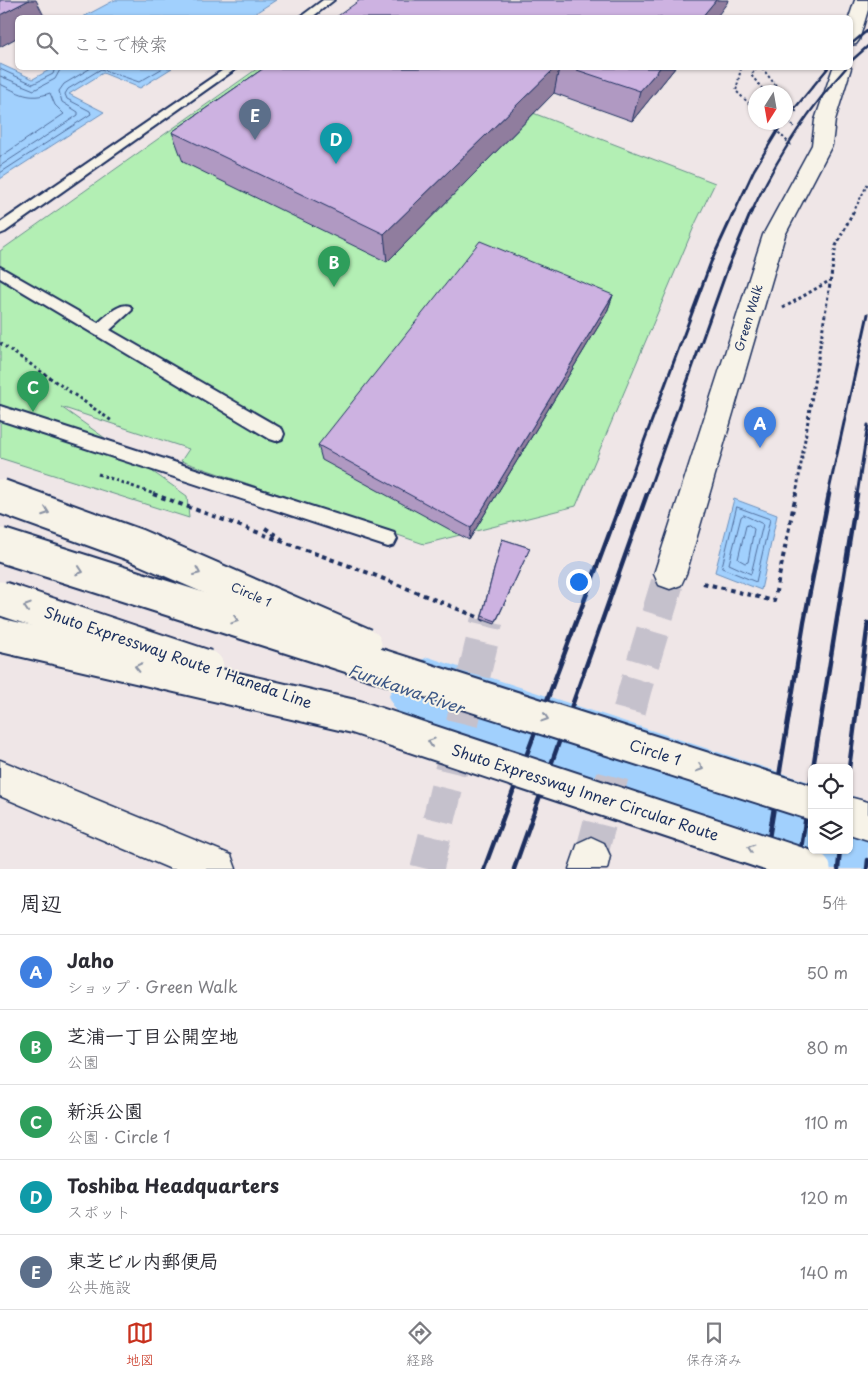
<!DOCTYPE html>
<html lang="ja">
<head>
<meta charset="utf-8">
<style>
	:root { --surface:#fff; --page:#f2f2f3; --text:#2b2b33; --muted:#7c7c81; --line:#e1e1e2; --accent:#c8321e }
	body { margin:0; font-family:"Playpen Sans","Klee One",sans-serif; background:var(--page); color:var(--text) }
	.controls { position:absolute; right:15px; bottom:15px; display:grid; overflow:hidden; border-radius:8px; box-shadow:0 1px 4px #0004 }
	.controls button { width:45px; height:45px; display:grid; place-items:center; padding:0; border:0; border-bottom:1px solid var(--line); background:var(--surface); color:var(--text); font:25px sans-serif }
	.compass { position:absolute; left:748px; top:85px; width:45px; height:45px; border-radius:50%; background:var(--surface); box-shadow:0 1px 4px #0004; rotate:191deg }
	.you { position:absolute; left:578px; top:581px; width:18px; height:18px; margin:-12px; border:4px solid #fff; border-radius:50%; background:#1a73e8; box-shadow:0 0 0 8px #1a73e833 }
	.badge { display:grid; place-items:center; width:32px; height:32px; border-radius:50%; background:var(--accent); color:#fff; font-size:16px; font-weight:700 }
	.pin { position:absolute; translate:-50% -41px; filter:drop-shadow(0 1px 2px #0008) }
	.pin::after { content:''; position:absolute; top:26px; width:18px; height:15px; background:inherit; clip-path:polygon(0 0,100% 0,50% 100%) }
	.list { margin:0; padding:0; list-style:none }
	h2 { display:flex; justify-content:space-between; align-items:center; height:65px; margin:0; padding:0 20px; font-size:21px }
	h2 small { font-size:16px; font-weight:400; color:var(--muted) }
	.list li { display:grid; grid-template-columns:32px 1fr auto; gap:15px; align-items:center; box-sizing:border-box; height:75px; padding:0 20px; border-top:1px solid var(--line) }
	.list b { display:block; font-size:19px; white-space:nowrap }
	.list p { margin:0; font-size:16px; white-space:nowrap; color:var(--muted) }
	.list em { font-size:16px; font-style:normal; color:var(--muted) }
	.icon { flex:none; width:28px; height:28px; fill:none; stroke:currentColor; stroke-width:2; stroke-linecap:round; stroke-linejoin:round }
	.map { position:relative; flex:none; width:868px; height:869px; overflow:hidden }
	.search { position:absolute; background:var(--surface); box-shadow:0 1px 4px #0004; left:15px; right:15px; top:15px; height:55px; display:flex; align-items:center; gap:12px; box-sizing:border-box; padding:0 18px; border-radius:8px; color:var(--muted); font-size:19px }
	.sheet { height:440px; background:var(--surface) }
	nav { display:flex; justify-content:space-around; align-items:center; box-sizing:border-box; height:70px; border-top:1px solid var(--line); background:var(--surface); font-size:14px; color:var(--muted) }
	nav a { display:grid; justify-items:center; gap:2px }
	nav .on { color:var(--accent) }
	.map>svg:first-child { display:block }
</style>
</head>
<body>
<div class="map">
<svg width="868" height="869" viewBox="0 0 868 869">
	<rect width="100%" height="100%" fill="#efe6e7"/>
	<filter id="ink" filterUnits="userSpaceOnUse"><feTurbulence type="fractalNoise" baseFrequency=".02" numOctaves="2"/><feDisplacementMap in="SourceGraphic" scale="10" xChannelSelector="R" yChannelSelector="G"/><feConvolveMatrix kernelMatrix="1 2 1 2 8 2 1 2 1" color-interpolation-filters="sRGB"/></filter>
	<g filter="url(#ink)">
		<path fill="#b3efb4" stroke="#678f89" d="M258,68h158l299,115 -19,39 -120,284 -152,38 -243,-83 8,-12 -128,-42 126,89 2,22 -189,-60v-207z"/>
		<g fill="#a1d0fd" stroke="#6b90bd">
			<path d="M115,0h161l-27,17h-166z"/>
			<path d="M0,64l33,15 20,-11h119l-32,20 -37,-15 -34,21 35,18 -104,67z"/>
			<path d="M734,499l43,16 -16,75 -46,-18z"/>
		</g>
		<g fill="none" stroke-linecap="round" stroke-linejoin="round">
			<g stroke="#516f9e" stroke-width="1">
				<path d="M0,69l33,15 20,-10 2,-6"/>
				<path d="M0,76l34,14 21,-11 6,-11"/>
				<path d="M0,84c19,9 29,17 50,9l5,12 9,9 -64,43"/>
				<path d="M0,166l78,-51v-3l-16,-10 -3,-11 5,-7 27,-16"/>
				<path d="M0,173l91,-59 -1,-3 -23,-12 -2,-5 3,-5 33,-20 38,13 24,-14"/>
				<path d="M737,507l33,12 -14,63 -34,-14z"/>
				<path d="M744,515l19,9 -12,50 -22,-10 12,-47z"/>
				<path d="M749,525l5,4 -6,33 -3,1 -7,-4 8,-33z"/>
			</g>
			<path fill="#a1d0fd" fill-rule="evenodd" d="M428,657l384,126v67h37v-55l19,6v68h-48l-2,-3 -6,3 -384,-134 -27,-12 -12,-27 12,-27z"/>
			<g stroke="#c5c1cc" stroke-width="33" stroke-dasharray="33 17" stroke-linecap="butt">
				<path d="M591,856l44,-167 35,-115"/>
				<path d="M427,869l60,-248"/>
			</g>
			<defs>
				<g id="lane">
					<path d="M323,0h11l-23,18h-12z"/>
					<path d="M226,68h11l-232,164 -5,2v-11z"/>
					<path d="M0,267l98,56c9,-7 21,-21 32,-17l2,4 -22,20 172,99 2,5 -2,5 -6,2 -6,-2 -270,-161z"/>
					<path d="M0,406l388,125 6,2 3,6 -3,6 -6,2 -388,-127z"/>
				</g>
				<g id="street">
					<path d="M855,0h13v10l-9,30 -3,4 -6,1v-27h-1z"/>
					<path d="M850,67l1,1 -16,52 -3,25 -47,90 -99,339 -5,11 -11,4 -11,-4 -5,-11 109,-339 49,-90 3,-25 18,-52z"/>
					<path d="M0,760l231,95 5,14h-65l-171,-73z"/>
					<path d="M591,837l13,6 6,13 -3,13h-38l9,-26z"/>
				</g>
				<path id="highway" d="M849,797l19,5v38l-19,-6z"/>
			</defs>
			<use href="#lane" stroke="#1b2f5e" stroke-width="4"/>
			<use href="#street" stroke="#1b2f5e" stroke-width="3"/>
			<use href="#highway" stroke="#1b2f5e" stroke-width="3"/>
			<g stroke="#1b2f5e" stroke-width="2" stroke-dasharray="2.5 2.5" stroke-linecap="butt">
				<path d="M741,68l-5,23 20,19"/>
				<path d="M757,68l-6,7 14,17"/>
				<path d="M762,68l19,24"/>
				<path d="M786,98l12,16"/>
				<path d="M786,117l9,12"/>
				<path d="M768,122l23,23"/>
				<path d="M853,213l15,-30"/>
			</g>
			<g stroke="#1b2f5e" stroke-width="3" stroke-dasharray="3 3" stroke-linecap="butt">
				<path d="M783,308l46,-27"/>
				<path d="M0,343l112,78"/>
				<path d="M98,474l59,21"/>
				<path d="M796,495l40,-249 17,-34"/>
			</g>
			<g stroke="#1b2f5e" stroke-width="4" stroke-dasharray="4.5 4.5" stroke-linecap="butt">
				<path d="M153,494l221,81 111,45"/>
				<path d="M265,528l18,12"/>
				<path d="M703,583l71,18 22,-107"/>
			</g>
			<use href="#lane" fill="#f7f3e8" fill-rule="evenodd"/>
			<use href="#street" fill="#f7f3e8" fill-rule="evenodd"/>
			<use href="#highway" fill="#f7f3e8" fill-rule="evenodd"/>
			<g stroke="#1b2f5e" stroke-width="2.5">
				<path d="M850,45l18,-15"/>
				<path d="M850,62l18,-16"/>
				<path d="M786,119l42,-51"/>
				<path d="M734,213l20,-43 29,-48"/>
				<path d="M751,213c25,-54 55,-101 95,-145"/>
			</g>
			<g stroke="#1b2f5e" stroke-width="3">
				<path d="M624,495l87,-233 23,-50"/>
				<path d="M647,495l81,-228 23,-55"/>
				<path d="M828,495l40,-181"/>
				<path d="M857,495l11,-70"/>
			</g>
			<g stroke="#1b2f5e" stroke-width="4.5">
				<path d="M813,768l44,-274"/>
				<path d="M849,768l19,-145"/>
				<path d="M484,869l140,-375"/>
				<path d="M514,869l133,-375"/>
				<path d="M764,869l40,-247 25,-128"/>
				<path d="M798,869l14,-94"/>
				<path d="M838,869l2,-19"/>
				<path d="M867,869l1,-9"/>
			</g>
			<defs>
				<g id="highway-bridge">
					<path d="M0,496l135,49 230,100"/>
					<path d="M0,545l812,258"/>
					<path d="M0,598l207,69"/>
					<path d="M0,635l356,82 458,152"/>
				</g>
			</defs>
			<use href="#highway-bridge" stroke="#1b2f5e" stroke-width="37" stroke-linecap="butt"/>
			<use href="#highway-bridge" stroke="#f7f3e8" stroke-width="33"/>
		</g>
		<g fill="#b099c2" stroke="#1b2f5e">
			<path d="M264,68h411l-43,53 -78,-28 -167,169 -204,-100 -11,-30z"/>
			<path d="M613,295l-6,17 -138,228 -147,-80 -4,-15z"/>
			<path d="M502,539l28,9 -35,76 -14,-5z"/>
		</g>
		<g fill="#907d9e" stroke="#1b2f5e">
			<path d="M29,0h7l9,18h-27v19l-18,10v-32z"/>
			<path d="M716,0h12l-1,3 -11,15h-15z"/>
			<path d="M555,68h4l-5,25 -167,169 -3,-28z"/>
			<path d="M660,68h15l-43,53 8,-30z"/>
			<path d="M613,295l-6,17 -138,228 2,-12z"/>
		</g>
		<g fill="#cdb2e1" stroke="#1b2f5e">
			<path d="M0,0h29l-29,15z"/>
			<path d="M360,0h356l-15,18h-366z"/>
			<path d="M264,68h291l-171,166 -212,-102z"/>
			<path d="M571,68h89l-20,23z"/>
			<path d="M480,241l133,54 -142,233 -153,-83z"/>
			<path d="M502,539l28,9 -34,73 -14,-5z"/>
		</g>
		<defs><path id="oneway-chevron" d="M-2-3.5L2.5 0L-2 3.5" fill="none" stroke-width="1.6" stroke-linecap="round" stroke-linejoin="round" transform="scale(1.25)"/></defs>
		<g stroke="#8991a3">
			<use href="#oneway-chevron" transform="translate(46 512) rotate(20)"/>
			<use href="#oneway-chevron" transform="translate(80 571) rotate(18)"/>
			<use href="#oneway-chevron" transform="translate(197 572) rotate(24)"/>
			<use href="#oneway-chevron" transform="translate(27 607) rotate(-162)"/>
			<use href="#oneway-chevron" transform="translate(235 620) rotate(18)"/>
			<use href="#oneway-chevron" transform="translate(138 667) rotate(-167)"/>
			<use href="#oneway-chevron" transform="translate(545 718) rotate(18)"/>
			<use href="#oneway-chevron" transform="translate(431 742) rotate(-162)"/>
			<use href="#oneway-chevron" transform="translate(700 768) rotate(18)"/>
			<use href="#oneway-chevron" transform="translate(751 848) rotate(-162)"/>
		</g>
	</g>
	<g text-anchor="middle" stroke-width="4" stroke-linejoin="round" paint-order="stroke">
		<g font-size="12" fill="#1b2f5e" stroke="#f7f3e8">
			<text transform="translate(749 318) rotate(-73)" y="4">Green Walk</text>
			<text transform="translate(251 595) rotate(24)" y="4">Circle 1</text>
		</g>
		<g font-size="15" fill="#1b2f5e" stroke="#f7f3e8">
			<text transform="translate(178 658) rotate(19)" y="5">Shuto Expressway Route 1 Haneda Line</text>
			<text transform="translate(655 753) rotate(18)" y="5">Circle 1</text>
			<text transform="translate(585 793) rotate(18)" y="5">Shuto Expressway Inner Circular Route</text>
		</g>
		<g font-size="16" font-style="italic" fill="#3c5786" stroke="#f7f3e8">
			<text transform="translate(406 689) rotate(19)" y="6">Furukawa River</text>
		</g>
	</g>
</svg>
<div class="controls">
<button><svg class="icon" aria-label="locate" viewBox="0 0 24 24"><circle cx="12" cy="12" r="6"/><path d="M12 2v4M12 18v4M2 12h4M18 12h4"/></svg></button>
<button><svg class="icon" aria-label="layers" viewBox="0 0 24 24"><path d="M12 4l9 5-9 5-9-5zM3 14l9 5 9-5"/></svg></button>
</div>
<svg class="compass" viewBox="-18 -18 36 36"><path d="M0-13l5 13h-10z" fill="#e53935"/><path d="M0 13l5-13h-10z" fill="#7c7c81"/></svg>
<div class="you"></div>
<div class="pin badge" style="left:760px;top:448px;background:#3f7fe0">A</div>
<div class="pin badge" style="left:334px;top:287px;background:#2e9e5b">B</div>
<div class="pin badge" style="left:33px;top:412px;background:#2e9e5b">C</div>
<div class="pin badge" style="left:336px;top:164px;background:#0f9aa8">D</div>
<div class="pin badge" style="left:255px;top:140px;background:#5c6f8a">E</div>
<div class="search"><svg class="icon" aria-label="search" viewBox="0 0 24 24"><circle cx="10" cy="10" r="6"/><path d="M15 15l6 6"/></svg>ここで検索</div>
</div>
<section class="sheet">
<h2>周辺<small>5件</small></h2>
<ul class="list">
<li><span class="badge" style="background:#3f7fe0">A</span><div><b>Jaho</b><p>ショップ · Green Walk</p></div><em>50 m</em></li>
<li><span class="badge" style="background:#2e9e5b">B</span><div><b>芝浦一丁目公開空地</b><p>公園</p></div><em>80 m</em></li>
<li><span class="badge" style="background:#2e9e5b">C</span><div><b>新浜公園</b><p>公園 · Circle 1</p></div><em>110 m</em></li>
<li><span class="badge" style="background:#0f9aa8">D</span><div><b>Toshiba Headquarters</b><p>スポット</p></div><em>120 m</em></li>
<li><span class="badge" style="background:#5c6f8a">E</span><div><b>東芝ビル内郵便局</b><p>公共施設</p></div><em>140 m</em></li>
</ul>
</section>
<nav>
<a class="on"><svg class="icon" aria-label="map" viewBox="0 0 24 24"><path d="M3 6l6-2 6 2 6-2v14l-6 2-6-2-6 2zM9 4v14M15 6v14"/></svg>地図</a>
<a><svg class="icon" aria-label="directions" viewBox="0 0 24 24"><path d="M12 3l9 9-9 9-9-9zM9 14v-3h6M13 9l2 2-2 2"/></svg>経路</a>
<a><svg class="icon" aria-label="saved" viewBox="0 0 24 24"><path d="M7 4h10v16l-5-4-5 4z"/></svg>保存済み</a>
</nav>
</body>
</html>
